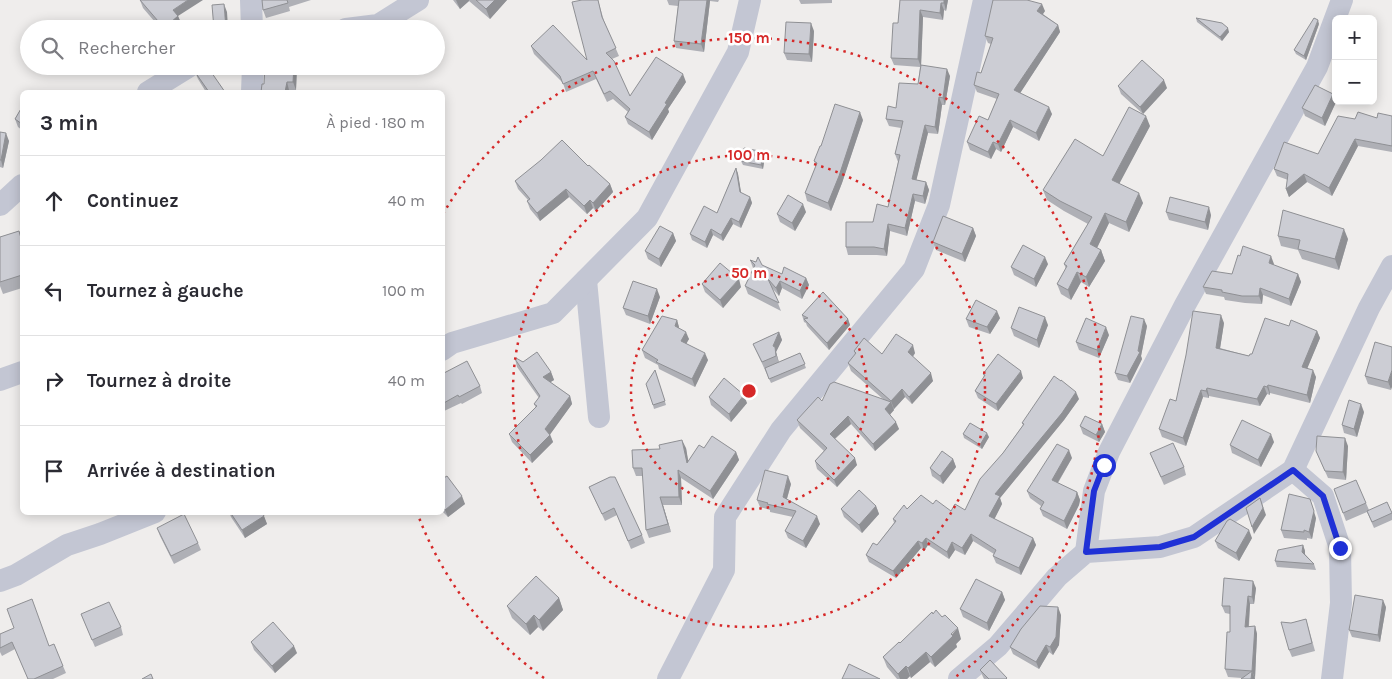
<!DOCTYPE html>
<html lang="fr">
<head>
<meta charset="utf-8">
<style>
	:root { --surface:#fff; --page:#f2f2f3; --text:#2b2b33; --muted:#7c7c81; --line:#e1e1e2 }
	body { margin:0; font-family:Karla,sans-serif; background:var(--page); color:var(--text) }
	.controls { position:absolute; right:15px; top:15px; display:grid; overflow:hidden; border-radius:8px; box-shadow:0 2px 12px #0003 }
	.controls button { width:45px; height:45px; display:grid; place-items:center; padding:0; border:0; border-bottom:1px solid var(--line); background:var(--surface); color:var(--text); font:25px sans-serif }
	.stop { position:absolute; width:15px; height:15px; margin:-11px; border:4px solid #1f31d6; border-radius:50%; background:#fff }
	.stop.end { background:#1f31d6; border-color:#fff; box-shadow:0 1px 5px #0008 }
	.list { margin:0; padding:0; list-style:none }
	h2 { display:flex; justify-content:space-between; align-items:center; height:65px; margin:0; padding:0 20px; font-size:21px }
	h2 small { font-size:16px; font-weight:400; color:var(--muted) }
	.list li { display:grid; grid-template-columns:32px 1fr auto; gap:15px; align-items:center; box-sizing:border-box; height:90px; padding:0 20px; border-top:1px solid var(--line) }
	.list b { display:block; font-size:19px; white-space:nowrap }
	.list em { font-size:16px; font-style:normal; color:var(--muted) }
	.icon { flex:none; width:28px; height:28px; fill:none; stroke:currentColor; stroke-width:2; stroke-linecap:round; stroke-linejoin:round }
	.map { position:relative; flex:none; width:1392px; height:679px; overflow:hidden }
	.search { position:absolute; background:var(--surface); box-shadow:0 2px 12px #0003; left:20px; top:20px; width:425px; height:55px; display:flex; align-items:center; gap:12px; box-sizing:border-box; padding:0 18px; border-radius:28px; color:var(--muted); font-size:19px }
	.panel { position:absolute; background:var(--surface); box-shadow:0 2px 12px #0003; left:20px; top:90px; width:425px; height:425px; border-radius:8px }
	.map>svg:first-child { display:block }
</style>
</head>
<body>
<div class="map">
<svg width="1392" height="679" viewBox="0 0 1392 679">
	<rect width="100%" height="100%" fill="#efedec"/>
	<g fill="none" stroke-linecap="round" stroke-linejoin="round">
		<g stroke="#c3c6d3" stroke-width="22">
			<path d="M251,0l1,29"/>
			<path d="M346,29l32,-4 40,-25"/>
			<path d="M148,92l42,-26"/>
			<path d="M252,92l1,-26"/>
			<path d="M0,205l22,-20"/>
			<path d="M586,280l13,137"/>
			<path d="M442,350l10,-7 101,-30 94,-95 91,-166 12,-52"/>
			<path d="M0,380l22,-8"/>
			<path d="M1293,470l30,26 17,52 1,55 -9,76"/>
			<path d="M1086,552l8,-61 15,-39 76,-147 132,-238 25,-67"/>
			<path d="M0,581l16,-6 51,-30 33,-11 55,-22"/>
			<path d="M668,679l56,-109 1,-53 56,-87 133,-161 25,-64 45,-205"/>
			<path d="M959,679l39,-33 59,-69 29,-25 74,-5 34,-10 99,-67 76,-162 23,-42"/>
		</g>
	</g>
	<g fill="#afb0b6">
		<path d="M140,0l38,16 3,7 -7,6h-13l-18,-21z"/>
		<path d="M262,0h49l-22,7 1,4 -24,7 -3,-8z"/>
		<path d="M453,0h54l-17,19 -21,-18 -9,8z"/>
		<path d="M582,0h16l6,21 15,35 -7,3 18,37 56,-14 -18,27 1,3 -17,28 -24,-16 -3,-7 3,-5 -15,-13 -6,3 -11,-23 -30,13 -3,-9 -29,-29 -3,-8 56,14z"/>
		<path d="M667,0h52l-1,2 -8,-1 -6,51 -28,-4 -2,-7 4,-35 -9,-1z"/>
		<path d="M799,0h33v3l-31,1z"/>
		<path d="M900,0h48l-2,11 -2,-1 -1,10 -20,-3 -2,48 29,11 -5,29h-3l-4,29 -10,-1 -12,47 10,2 3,8 -4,14 -10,-3 -8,35 -17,-5 -3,25 -10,-1h-29l-2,-8 42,-40 10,-45 -3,-8 6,-26 -12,-2 -3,-7 32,-35 2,-17 -26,-2 -3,-7 7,-35z"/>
		<path d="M1045,11l-2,3 15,11 2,7 -40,61 32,21 -13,27 -26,-14 -12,25 -5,-3 -5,10 -21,-9 -3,-8 21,-22 9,-21 -20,-7 -3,-7 7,-12 10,-29 -3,-1 -3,-7z"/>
		<path d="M1196,18l33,14 -7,9 -25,-19z"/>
		<path d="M1319,24l-13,36 -10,-6 -2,-4z"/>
		<path d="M814,31l-2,31 -25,-2 -3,-7z"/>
		<path d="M78,66h29l-2,8 -26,-6z"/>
		<path d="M297,66l-1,24h-7v2h-28l3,-8z"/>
		<path d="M195,72l30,20h-19l-8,-13z"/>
		<path d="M1118,86l49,2 -24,26 -22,-20z"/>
		<path d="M1336,100v2l-11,24 -20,-10 -3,-8z"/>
		<path d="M22,107v23l-4,-3 -3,-8z"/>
		<path d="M1392,116v36l-34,-6 -26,50 -25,-14 -18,15 -3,-8 2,-9 -11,-4 -3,-7 44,-15 37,-35 22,-1z"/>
		<path d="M863,120l-21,63 -11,28 -24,-10 -2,-8 11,-27 -2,-5 7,-15z"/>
		<path d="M1150,126l-31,57 24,20 -14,29 -20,-9 -12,25 4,2 4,11 -16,26 -8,-5 -10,18 -10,-6 -4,-10 9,-15 -2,-5 24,-40 -24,-13 -17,-11 -4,-10 60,-34z"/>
		<path d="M0,132l9,9 -6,27 -3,-1z"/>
		<path d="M765,156l-2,13 -20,-4 -2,-4z"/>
		<path d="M588,166l22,18 3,8 -17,19 -3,-3 -6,6 -18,-17 -29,24 -10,-12 -3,-8 1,-1 -10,-11 -3,-8z"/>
		<path d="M736,168l2,6 3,19 9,4 2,6 -11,25 -8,-4 -10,17 -10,-6 -6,13 -15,-8 -2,-6 27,-21z"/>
		<path d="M806,212l-11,19 -15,-9 -3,-8z"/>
		<path d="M1166,212l45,3 -3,15 -39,-10z"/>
		<path d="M973,228l3,8 -11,26 -29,-12 -3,-8z"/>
		<path d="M19,231l3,9v48l-19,6 -3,-8v-49z"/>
		<path d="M673,233l3,8 -15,26 -13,-8 -3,-8z"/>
		<path d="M1278,236l70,3 -9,31 -37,-11 -4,-9 -17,-4z"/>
		<path d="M750,260l32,14 24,4 3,7 -7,14 -20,-11 -3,8 -7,-8 9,23 -33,-17 -3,-8 8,-18z"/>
		<path d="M1048,264l-12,23 -22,-12 -3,-8z"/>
		<path d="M1274,264l-1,1 25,9 3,8 -10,24 -28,-11 -1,9 -17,-1 -20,-3 -1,-3 -18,-3 -3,-7 29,-13z"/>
		<path d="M702,284l39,3 -18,21 -18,-16z"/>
		<path d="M660,297l-10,27 -24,-9 -3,-7z"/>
		<path d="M802,315l46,4 2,6 -21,25 -22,-24 -1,-3 -2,-1z"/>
		<path d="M1000,318l-10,16 -21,-7 -3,-8z"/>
		<path d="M677,320l2,8 10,11 -3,4 22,17 -13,27 -36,-18 -1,-4 -13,-7 -3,-8z"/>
		<path d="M1224,323l-4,25 29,8 40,-30 28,5 3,7 -13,30 9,9 -6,26 -40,-10v2l-3,-1 -7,12 -51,-10v2l-6,-1 -17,49 -24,-9 -3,-8z"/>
		<path d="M1048,325l-9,23 -25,-12 -3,-8z"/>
		<path d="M1147,326l-6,30 1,3 -12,24 -12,-3 -3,-7z"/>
		<path d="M779,332l3,8 -6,12 3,10 21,-9 6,15 -35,15 -18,-39z"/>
		<path d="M1109,335l-10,23 -20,-8 -3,-8z"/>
		<path d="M1375,342l16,48 -23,-6 -3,-8z"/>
		<path d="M854,351l28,3 33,-1 -2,4 20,24 -21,23 -7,-7 -11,12h-1l1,1 -4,4 9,15 -24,22 -24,-27 -16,15 22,26 -20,22 -20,-18 -2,-8 9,-10 -24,-23 -3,-8 25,-19 61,-2 -32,-28 -3,-8 7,-8z"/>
		<path d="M515,359l36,13 3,8 -4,2 20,14 2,8 -22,30 3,8 -21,21 -20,-21 -3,-8 27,-26 -2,-4 5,-6 -22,-31z"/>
		<path d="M442,370l2,3 36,13 2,7 -20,11 -1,-1 -19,9z"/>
		<path d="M655,370l11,35 -12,4 -1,-4z"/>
		<path d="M983,374l40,4 -25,33 -20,-13 -3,-7 9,-15z"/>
		<path d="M709,397l38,6 -16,19 -20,-17z"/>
		<path d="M1079,399l-15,21 -64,78 2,6 -8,15 39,19 3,7 -15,30 -25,-12 -3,-7 1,-2 -21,-13 -8,14 -10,-5 -6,9 -21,-14 -4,6 -3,-3 -25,30 -27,-16 -3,-7 11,-10 17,-22 -1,-4 14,-10 26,-5 18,7 14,-1 38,-57 20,-28 -1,-2z"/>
		<path d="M1364,412l-7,25 -13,-4 -2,-8z"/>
		<path d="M1102,424l3,8 -6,10 -16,-8 -3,-8z"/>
		<path d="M963,434l26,3 -7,12 -18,-11z"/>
		<path d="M1274,442l-13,25 -29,-14 -2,-8z"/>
		<path d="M1348,446l-2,34 -18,-2 -12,-27z"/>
		<path d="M686,448l2,13 16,-13 32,4 3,8 -26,39 -32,-21 1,27h-19l8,27 -22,6 -3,-8 -3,-54h-7l-3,-8z"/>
		<path d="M1150,453l34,14 2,8 -22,10z"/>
		<path d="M1072,458l-14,25 19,9 3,8 -1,5 -12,24 -24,-13 -3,-7 1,-3 -11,-8 -3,-7z"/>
		<path d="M953,459l3,8 -13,17 -11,-8 -2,-8z"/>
		<path d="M610,477l32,58 3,8 -14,6 -14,-34 -12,6 -16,-34z"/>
		<path d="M442,479l23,25 -17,13 -6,-6z"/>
		<path d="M791,484l-4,15 33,25 -14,24 -18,-10 -3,-7 8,-14 -23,-5v-2l-10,-3 -3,-7z"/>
		<path d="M1334,489l32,14 3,7 23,3v7l-18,8 -7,-16 -21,9z"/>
		<path d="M876,506l3,8 -17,19 -18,-16 -3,-8z"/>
		<path d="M229,512h33l5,12 -22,14 -14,-21z"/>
		<path d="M1316,518l-4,21 -5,-1v2l-23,-2 -3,-8z"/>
		<path d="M157,528l41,15 3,7 -27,14 -14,-28z"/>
		<path d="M1252,538l-13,23 -21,-13 -3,-7z"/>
		<path d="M1303,545l2,6v3l9,10 2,6 -39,-3 -2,-6z"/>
		<path d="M1256,588l-2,16h-4l-1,23 6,-1 2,8 -2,44v1h-14l1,-1 -14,-1 -3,-8 5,-37v-18l-5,-1 -3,-7z"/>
		<path d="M1002,592l3,8 -16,31 -26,-14 -3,-8z"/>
		<path d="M559,598l4,12 -20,21 -5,-4 -8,8 -18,-17 -5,-12z"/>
		<path d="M1386,607l-6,35 -28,-5 -3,-7z"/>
		<path d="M81,614l40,13 2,8 -28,12z"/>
		<path d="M1061,615l-2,30 -6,10 -4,-3 -10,17 -26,-15 -3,-7z"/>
		<path d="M1306,619l9,32 -23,6 -3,-7 2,-27z"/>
		<path d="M0,634l63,32 3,7 -13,6h-25l-13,-30 -13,7 -2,-4z"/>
		<path d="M961,639l-5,5 1,3 -22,20 -5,-5 -19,16 -1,-2 -3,3h-10l-10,-12 -4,-10 17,-14z"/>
		<path d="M251,642l46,11 -22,20 -21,-23z"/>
		<path d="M980,670l27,9h-23l-1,-2z"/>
	</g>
	<g fill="#8f9094">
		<path d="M188,0h15l-25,16 3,7 -7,6h-10v-1l9,-18z"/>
		<path d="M456,0h13v1l-9,8z"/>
		<path d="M495,0h12l-17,19 -4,-10z"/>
		<path d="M707,0h3v1l-6,51 -3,-8z"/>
		<path d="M944,0h4l-2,11 -2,-8z"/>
		<path d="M941,3l3,7 -1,10 -3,-7z"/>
		<path d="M224,4l3,8 1,17h-2z"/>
		<path d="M1042,4l3,7 -5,7 -3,-7z"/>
		<path d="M920,10l3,7 -2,50 -3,-8z"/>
		<path d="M1318,20l1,4 -13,36 -2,-4z"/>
		<path d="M811,23l3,8 -2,31 -3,-8z"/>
		<path d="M1058,25l2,7 -43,66 -3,-8z"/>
		<path d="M1228,28l1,4 -7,9 -2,-4z"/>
		<path d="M102,66h5l-2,8z"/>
		<path d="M294,66h3l-1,24 -3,-8z"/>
		<path d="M947,69l3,7 -5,29 -2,-7z"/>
		<path d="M683,74l3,8 -18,27 1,3 -17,28 -3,-8 16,-29z"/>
		<path d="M1164,80l3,8 -24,26 -3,-7z"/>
		<path d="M287,82l2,8v2h-4z"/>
		<path d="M1333,94l3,8 -11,24 -3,-8z"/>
		<path d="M939,97l3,8 -4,29 -3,-7z"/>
		<path d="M1049,107l3,7 -13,27 -3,-8z"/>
		<path d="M860,112l3,8 -21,63 -11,28 -3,-8z"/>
		<path d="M1146,116l4,10 -34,64 -4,-10z"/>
		<path d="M1010,120l3,7 -12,25 -3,-8z"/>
		<path d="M925,125l3,8 -13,53 -3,-7z"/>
		<path d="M6,133l3,8 -6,27 -2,-8z"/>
		<path d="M1355,139l3,7 -26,50 -3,-8z"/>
		<path d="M993,142l3,7 -5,10 -3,-7z"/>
		<path d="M764,152l1,4 -2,13 -2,-4z"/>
		<path d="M736,168l2,6 4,24 -2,-6z"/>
		<path d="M1304,174l3,8 -18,15 -3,-8z"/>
		<path d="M926,182l3,8 -4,14 -2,-8z"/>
		<path d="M610,184l3,8 -17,19 -3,-8z"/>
		<path d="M566,189l3,8 -29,24 -3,-8z"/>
		<path d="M1139,193l4,10 -14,29 -3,-10z"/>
		<path d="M913,194l2,7 -8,35 -2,-8z"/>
		<path d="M750,197l2,6 -11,25 -2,-6z"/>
		<path d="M590,200l3,8 -6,6 -3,-8z"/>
		<path d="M803,204l3,8 -11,19 -3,-8z"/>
		<path d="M1209,207l2,8 -3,15 -3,-8z"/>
		<path d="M1105,213l4,10 -15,31 -4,-10z"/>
		<path d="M731,218l2,6 -10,17 -2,-6z"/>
		<path d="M888,224l2,7 -3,25 -3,-7z"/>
		<path d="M973,228l3,8 -11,26 -3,-8z"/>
		<path d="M711,229l2,6 -6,13 -2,-6z"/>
		<path d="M1344,229l4,10 -9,31 -4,-11z"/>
		<path d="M673,233l3,8 -15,26 -2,-8z"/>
		<path d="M1101,250l4,11 -16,26 -3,-10z"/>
		<path d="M1271,256l3,8 -3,7 -2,-8z"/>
		<path d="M1045,257l3,7 -12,23 -2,-8z"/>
		<path d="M1077,272l4,10 -10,18 -3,-10z"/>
		<path d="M1298,274l3,8 -10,24 -2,-7z"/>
		<path d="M806,278l3,7 -7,14 -2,-8z"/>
		<path d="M739,279l2,8 -18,21 -3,-8z"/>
		<path d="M780,281l2,7 -3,8 -3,-8z"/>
		<path d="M1260,288l3,7 -1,9 -3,-8z"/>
		<path d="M657,289l3,8 -10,27 -2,-8z"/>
		<path d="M997,311l3,7 -10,16 -3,-7z"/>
		<path d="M1221,315l3,8 -5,32 -3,-7z"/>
		<path d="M1045,317l3,8 -9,23 -2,-8z"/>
		<path d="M848,319l2,6 -21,25 -2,-7z"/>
		<path d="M1144,319l3,7 -6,30 1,3 -12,24 -3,-7 11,-25z"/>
		<path d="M677,320l2,7 -1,6 -3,-7z"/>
		<path d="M1106,327l3,8 -10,23 -2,-8z"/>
		<path d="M1317,331l3,7 -15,36 -3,-7z"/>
		<path d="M686,332l3,7 -5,9 -3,-7z"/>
		<path d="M779,332l3,8 -6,12 3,11 -6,-17z"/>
		<path d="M913,345l2,8 -5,7 -2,-8z"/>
		<path d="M705,353l3,7 -13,27 -3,-8z"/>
		<path d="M1313,370l3,7 -6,26 -3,-8z"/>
		<path d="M1392,370v17l-1,3 -3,-8z"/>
		<path d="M1021,371l2,7 -25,33 -2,-7z"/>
		<path d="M551,372l3,8 -8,5 -3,-8z"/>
		<path d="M931,373l2,8 -21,23 -3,-7z"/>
		<path d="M1268,385l2,8v2l-3,-8z"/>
		<path d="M1264,386l3,8 -7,12 -3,-7z"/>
		<path d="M1207,388l2,8v2l-3,-7z"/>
		<path d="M902,389l3,8 -11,12 -3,-8z"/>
		<path d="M1201,390l2,7 -17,49 -3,-8z"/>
		<path d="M1076,392l3,7 -15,21 -64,78 2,6 -10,20 -3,-8 6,-22z"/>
		<path d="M744,395l3,8 -16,19 -2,-8z"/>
		<path d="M570,396l2,8 -23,32 1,-1 3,7 -21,21 -2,-8 15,-26z"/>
		<path d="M891,402l3,8 -6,7 -3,-8z"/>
		<path d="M1361,404l3,8 -7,25 -3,-8z"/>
		<path d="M848,416l3,8 -19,17 -2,-7z"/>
		<path d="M896,422l3,7 -24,22 -2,-7z"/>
		<path d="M1102,424l3,8 -6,10 -3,-7z"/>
		<path d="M987,433l2,4 -7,12 -2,-4z"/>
		<path d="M1271,434l3,8 -13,25 -3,-7z"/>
		<path d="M1345,438l3,8 -2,34 -3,-8z"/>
		<path d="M682,440l4,8 4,23 -3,-8z"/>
		<path d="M1069,450l3,8 -17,29 -3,-7z"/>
		<path d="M736,452l3,8 -26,39 -3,-8z"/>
		<path d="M855,458l2,7 -20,22 -3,-7z"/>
		<path d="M953,459l3,8 -13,17 -3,-8z"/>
		<path d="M678,470l3,8 1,27 -3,-8z"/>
		<path d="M788,476l3,8 -6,21 -2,-8z"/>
		<path d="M1077,492l3,8 -1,5 -12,24 -3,-8z"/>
		<path d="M462,496l3,8 -17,13 -3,-7z"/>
		<path d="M660,497l3,8 8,27 -3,-8z"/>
		<path d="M1260,498l6,17 -12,19 -2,-7z"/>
		<path d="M1310,499l6,19 -4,21 -3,-7z"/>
		<path d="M876,506l3,8 -17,19 -3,-8z"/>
		<path d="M264,516l3,8 -22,14 -3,-8z"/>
		<path d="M817,516l3,8 -14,24 -3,-7z"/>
		<path d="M1249,530l3,8 -13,23 -3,-8z"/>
		<path d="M971,534l2,7 -8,14 -3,-7z"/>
		<path d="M926,538l2,7 -4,6 -2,-8z"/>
		<path d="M1033,538l3,7 -15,30 -2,-7z"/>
		<path d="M918,541l3,7 -25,30 -3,-7z"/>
		<path d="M952,542l3,8 -6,9 -2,-7z"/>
		<path d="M1303,545l2,6v7l-3,-6z"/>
		<path d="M1253,581l3,7 -2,16 -2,-7z"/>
		<path d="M1002,592l3,8 -16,31 -2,-8z"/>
		<path d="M1248,596l2,8 -2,30 -3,-7z"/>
		<path d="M559,598l4,12 -20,21 -4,-11z"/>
		<path d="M1383,600l3,7 -6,35 -2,-7z"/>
		<path d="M1058,607l3,8 -2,30 -6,10 -3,-8z"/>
		<path d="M534,615l4,12 -8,8 -4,-11z"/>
		<path d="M1255,626l2,8 -2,44 -3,-7z"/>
		<path d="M958,628l3,11 -5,5 1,3 -22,20 -4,-10z"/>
		<path d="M1046,645l3,7 -10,17 -3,-7z"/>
		<path d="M294,646l3,7 -22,20 -3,-7z"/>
		<path d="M926,652l4,10 -19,16 -3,-10z"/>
		<path d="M906,666l4,10 -3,3h-7l-2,-5z"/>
		<path d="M1252,671l3,8h-4z"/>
	</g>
	<g fill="#cccdd4" stroke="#8f9094">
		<path d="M140,0h48l-15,10 5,6 -14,12z"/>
		<path d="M262,0h25l1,3 -25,7z"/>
		<path d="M476,0h19l-9,9z"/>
		<path d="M582,0h16l4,17 14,31 -10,5 8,8 16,35 26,-39 27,17 -18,29 2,1 -18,28 -24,-15 5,-8 -20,-18 -6,3 -11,-23 -30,13 -3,-8 -29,-30 22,-21 34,35 -15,-58z"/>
		<path d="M679,0h28l-6,44 -27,-3z"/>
		<path d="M900,0h44v3h-3l-1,10 -20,-3 -2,49 -27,-1 2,-35h5z"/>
		<path d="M993,0h34l15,4 -5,7 21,14 -44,65 35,17 -13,26 -26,-13 -12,24 -5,-2 -5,10 -21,-10 12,-26 9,4 11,-26 -25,-9 3,-13 4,1 12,-35 -8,-2z"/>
		<path d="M224,4l2,24 -12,1 -2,-24z"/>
		<path d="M1196,18l26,5 6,5 -8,9z"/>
		<path d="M1314,18l4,2 -14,36 -10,-6z"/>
		<path d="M786,22l25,1 -2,31 -25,-1z"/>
		<path d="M1142,60l22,20 -24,27 -22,-21z"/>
		<path d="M921,65l26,4 -4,29 -4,-1 -4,30 -10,-2 -13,54 14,3 -3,14 -10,-2 -8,34 -17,-4 -4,25 -10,-2h-28v-25h27l4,-18 11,3 12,-52 -5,-1 8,-33 -17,-2 2,-13 8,2 3,-25 19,1z"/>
		<path d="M203,66h4l18,26h-16l-14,-20z"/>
		<path d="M265,66h29l-1,16h-6l-2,10h-24l1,-8h2z"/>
		<path d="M1315,85l18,9 -11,24 -20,-10z"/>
		<path d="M835,104l25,8 -21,64 -11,27 -23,-10 12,-30 -3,-2 6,-15h1z"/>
		<path d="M22,107v17l-7,-5z"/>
		<path d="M1129,107l17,9 -34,64 27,13 -13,29 -21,-9 -15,31 11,6 -15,27 -9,-5 -9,18 -11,-6 10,-18 -3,-2 28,-47 -32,-16 -17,-11 32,-51 28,17z"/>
		<path d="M1358,112l19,6 1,-5 14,3v30l-37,-7 -26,49 -25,-14 -18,15 2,-15 -14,-5 10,-27 34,12 20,-38 17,3z"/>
		<path d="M0,132l6,1 -5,27h-1z"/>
		<path d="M562,140l26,26 1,-1 21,19 -17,19 -3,-3 -6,6 -18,-17 -29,24 -10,-12 3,-2 -15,-18 26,-21z"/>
		<path d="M744,148l20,4 -3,13 -20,-4z"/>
		<path d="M736,168l4,24 10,5 -11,25 -8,-4 -10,17 -10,-6 -6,13 -15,-8 14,-28 13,7z"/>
		<path d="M788,195l15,9 -11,19 -15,-9z"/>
		<path d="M1170,197l39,10 -4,15 -39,-10z"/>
		<path d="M1283,210l61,19 -9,30 -37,-10 2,-9 -22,-4z"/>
		<path d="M943,216l30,12 -11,26 -29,-12z"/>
		<path d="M660,226l13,7 -14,26 -14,-8z"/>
		<path d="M19,231l3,11v33l-22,7v-45z"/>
		<path d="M1023,245l22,12 -11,22 -23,-12z"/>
		<path d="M1243,246l28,10 -2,7 29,11 -9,25 -29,-11 -1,8h-17l-20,-4v-2l-19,-3 9,-16 20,3 6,-19 2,1z"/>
		<path d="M758,257l4,8 20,9 2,-7 22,11 -6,13 -20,-10 -4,7 -8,-9 11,24 -34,-17 10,-21 -5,-5 6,2z"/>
		<path d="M720,263l19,16 -19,21 -18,-16z"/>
		<path d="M633,281l24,8 -9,27 -25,-8z"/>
		<path d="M823,292l25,27 -21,24 -23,-24 4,-1 -6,-3z"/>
		<path d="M976,300l21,11 -10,16 -21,-8z"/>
		<path d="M1019,307l26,10 -8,23 -26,-12z"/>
		<path d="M1193,311l28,4 -5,33 33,8 1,-2h2l13,-36 24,8 2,-6 26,11 -15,36 11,3 -6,25 -39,-10 -1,2 -3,-1 -7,13 -50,-11 -1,3 -5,-1 -18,48 -24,-9 11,-30 6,2 10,-46z"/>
		<path d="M662,316l15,4 -2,6 11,6 -5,9 24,12 -13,26 -36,-17 2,-2 -16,-10z"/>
		<path d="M1131,316l13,3 -6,32 2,1 -13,24 -12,-3z"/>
		<path d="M1086,318l20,9 -9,23 -21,-8z"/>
		<path d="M779,332l-6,14 2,1 1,9 -14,6 -9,-18z"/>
		<path d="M896,334l17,11 -5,7 23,21 -22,24 -7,-8 -11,12 -43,-38 8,-10 -2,-2 10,-13 18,16z"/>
		<path d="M1375,342l17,5v23l-4,12 -23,-6z"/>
		<path d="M537,352l14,20 -8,5 27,19 -25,33 5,6 -20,20 -21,-21 28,-28 -3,-2 6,-8 -25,-37 1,-1 7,4z"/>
		<path d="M800,353l5,11 -36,15 -4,-11z"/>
		<path d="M998,354l23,17 -25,33 -21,-13 10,-16 -2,-1z"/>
		<path d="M467,361l13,25 -21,11 -1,-2 -16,9v-34l2,3z"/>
		<path d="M655,370l10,31 -12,4 -7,-21z"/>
		<path d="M1054,376l7,5v-1l15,12 -14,21 -67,81 5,2 -11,20 44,22 -14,30 -26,-12 3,-6 -25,-16 -9,14 -10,-6 -5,10 -21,-14 -4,5 -4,-2 -25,30 -27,-16 7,-12 4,2 19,-24 -3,-2 11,-14 3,4 14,-14 12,9 3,-4 15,11 4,-7 10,6 15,-31 23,-26 21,-29 -2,-1z"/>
		<path d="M724,378l20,17 -15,19 -20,-17z"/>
		<path d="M834,382l57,20 -6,7 11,13 -23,22 -25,-28 -18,18 25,24 -21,22 -19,-19 12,-13 -30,-28 21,-23 4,4 8,-17z"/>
		<path d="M1349,400l12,4 -7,25 -12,-4z"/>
		<path d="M1085,416l17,8 -6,11 -16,-9z"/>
		<path d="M1242,420l29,14 -13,26 -28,-15z"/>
		<path d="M970,423l17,10 -7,12 -17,-11z"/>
		<path d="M712,436l24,16 -26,39 -32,-21 1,27h-19l8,27 -22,6 -4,-62h-9l-1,-18 28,-1 -1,-4 23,-5 5,23 12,-18 5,3z"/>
		<path d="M1317,436l28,2 -2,34 -18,-1 -9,-20z"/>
		<path d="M1173,443l11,24 -23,10 -11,-24z"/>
		<path d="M1057,444l12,6 -17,30 25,12 -1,5 -12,24 -24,-12 4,-7 -17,-11z"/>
		<path d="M942,451l11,8 -13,17 -10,-8z"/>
		<path d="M765,470l23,6 -5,21 34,19 -14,25 -18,-10 11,-20 -29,-7 1,-1 -11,-3z"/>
		<path d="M447,476l15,20 -17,14 -3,-4v-27z"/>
		<path d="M610,477h5l27,58 -14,6 -14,-33 -12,6 -13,-27z"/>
		<path d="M1356,480l10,23 -23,10 -9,-24z"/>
		<path d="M859,490l17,16 -17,19 -18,-16z"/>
		<path d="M1289,494l21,5 4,12 -5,21 -5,-2v2l-23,-2z"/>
		<path d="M1260,498l3,10 -11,19 -6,-19z"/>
		<path d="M1387,502l5,11 -20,9 -5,-11z"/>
		<path d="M230,512h32l2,4 -22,14z"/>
		<path d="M184,514l14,29 -27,13 -14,-28z"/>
		<path d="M1230,519l19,11 -13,23 -21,-12 12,-20z"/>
		<path d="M1303,545l-1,7 12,12 -39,-3 3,-11z"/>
		<path d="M536,576l23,22 -20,22 -5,-5 -8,9 -19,-18z"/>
		<path d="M1224,578l29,3 -1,16 -4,-1 -3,31 10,-1 -3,45 -27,-2 2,-37h3v-26h-8z"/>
		<path d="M976,579l26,13 -15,31 -27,-14z"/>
		<path d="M1355,595l28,5 -5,35 -29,-5z"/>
		<path d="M32,599l17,47 5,-2 9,22 -29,13h-6l-16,-37 -12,6v-14l14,-6 -7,-19z"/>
		<path d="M109,602l12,25 -29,13 -11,-26z"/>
		<path d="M1040,606l18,1 -2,30 -6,10 -4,-2 -10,17 -26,-15 11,-18z"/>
		<path d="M936,610l6,7 3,-2 13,13 -7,6 2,2 -22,21 -5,-5 -18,16 -2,-2 -8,8 -15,-17 16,-15 1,1 32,-31 1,2z"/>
		<path d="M1306,619l6,24 -23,7 -8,-28 10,1z"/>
		<path d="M273,622l21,24 -22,20 -21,-24z"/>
		<path d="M990,660l17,18 -1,1h-17l-9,-9z"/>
		<path d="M849,664l31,15h-38z"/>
		<path d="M1252,671l-1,8h-10z"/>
		<path d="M151,674l2,5h-11z"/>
	</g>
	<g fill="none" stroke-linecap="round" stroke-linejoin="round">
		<path stroke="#1f31d6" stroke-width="6" d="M1104,465l-10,26 -8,61 74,-5 34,-10 99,-67 30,26 17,52"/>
	</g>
	<g fill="none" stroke="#d62828" stroke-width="2.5" stroke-dasharray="2.5 5">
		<circle cx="749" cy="391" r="118"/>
		<circle cx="749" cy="391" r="236"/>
		<path d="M544 678A353 353 0 0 1 418 515M443 214A353 353 0 1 1 954 678"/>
	</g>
	<circle cx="749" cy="391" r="8" fill="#d62828" stroke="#fff" stroke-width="2.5"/>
	<g font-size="15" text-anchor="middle" font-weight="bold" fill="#d62828" stroke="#fff" stroke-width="5" stroke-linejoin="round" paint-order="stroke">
		<text x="749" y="43">150 m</text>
		<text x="749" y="160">100 m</text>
		<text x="749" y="278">50 m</text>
	</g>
</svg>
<div class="controls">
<button>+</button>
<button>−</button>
</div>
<div class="stop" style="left:1104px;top:465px"></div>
<div class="stop end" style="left:1340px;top:548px"></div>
<div class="search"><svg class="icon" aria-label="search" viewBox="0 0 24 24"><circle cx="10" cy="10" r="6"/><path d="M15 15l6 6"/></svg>Rechercher</div>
<section class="panel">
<h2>3 min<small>À pied · 180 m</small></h2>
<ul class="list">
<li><svg class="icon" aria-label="ahead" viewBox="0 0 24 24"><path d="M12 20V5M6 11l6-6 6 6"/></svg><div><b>Continuez</b></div><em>40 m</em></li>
<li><svg class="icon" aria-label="left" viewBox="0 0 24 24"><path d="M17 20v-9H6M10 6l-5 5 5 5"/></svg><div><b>Tournez à gauche</b></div><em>100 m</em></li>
<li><svg class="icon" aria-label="right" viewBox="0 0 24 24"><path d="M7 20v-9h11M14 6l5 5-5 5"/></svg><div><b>Tournez à droite</b></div><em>40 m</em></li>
<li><svg class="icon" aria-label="arrive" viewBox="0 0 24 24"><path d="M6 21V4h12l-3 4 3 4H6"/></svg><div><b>Arrivée à destination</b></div></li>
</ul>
</section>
</div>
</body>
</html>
